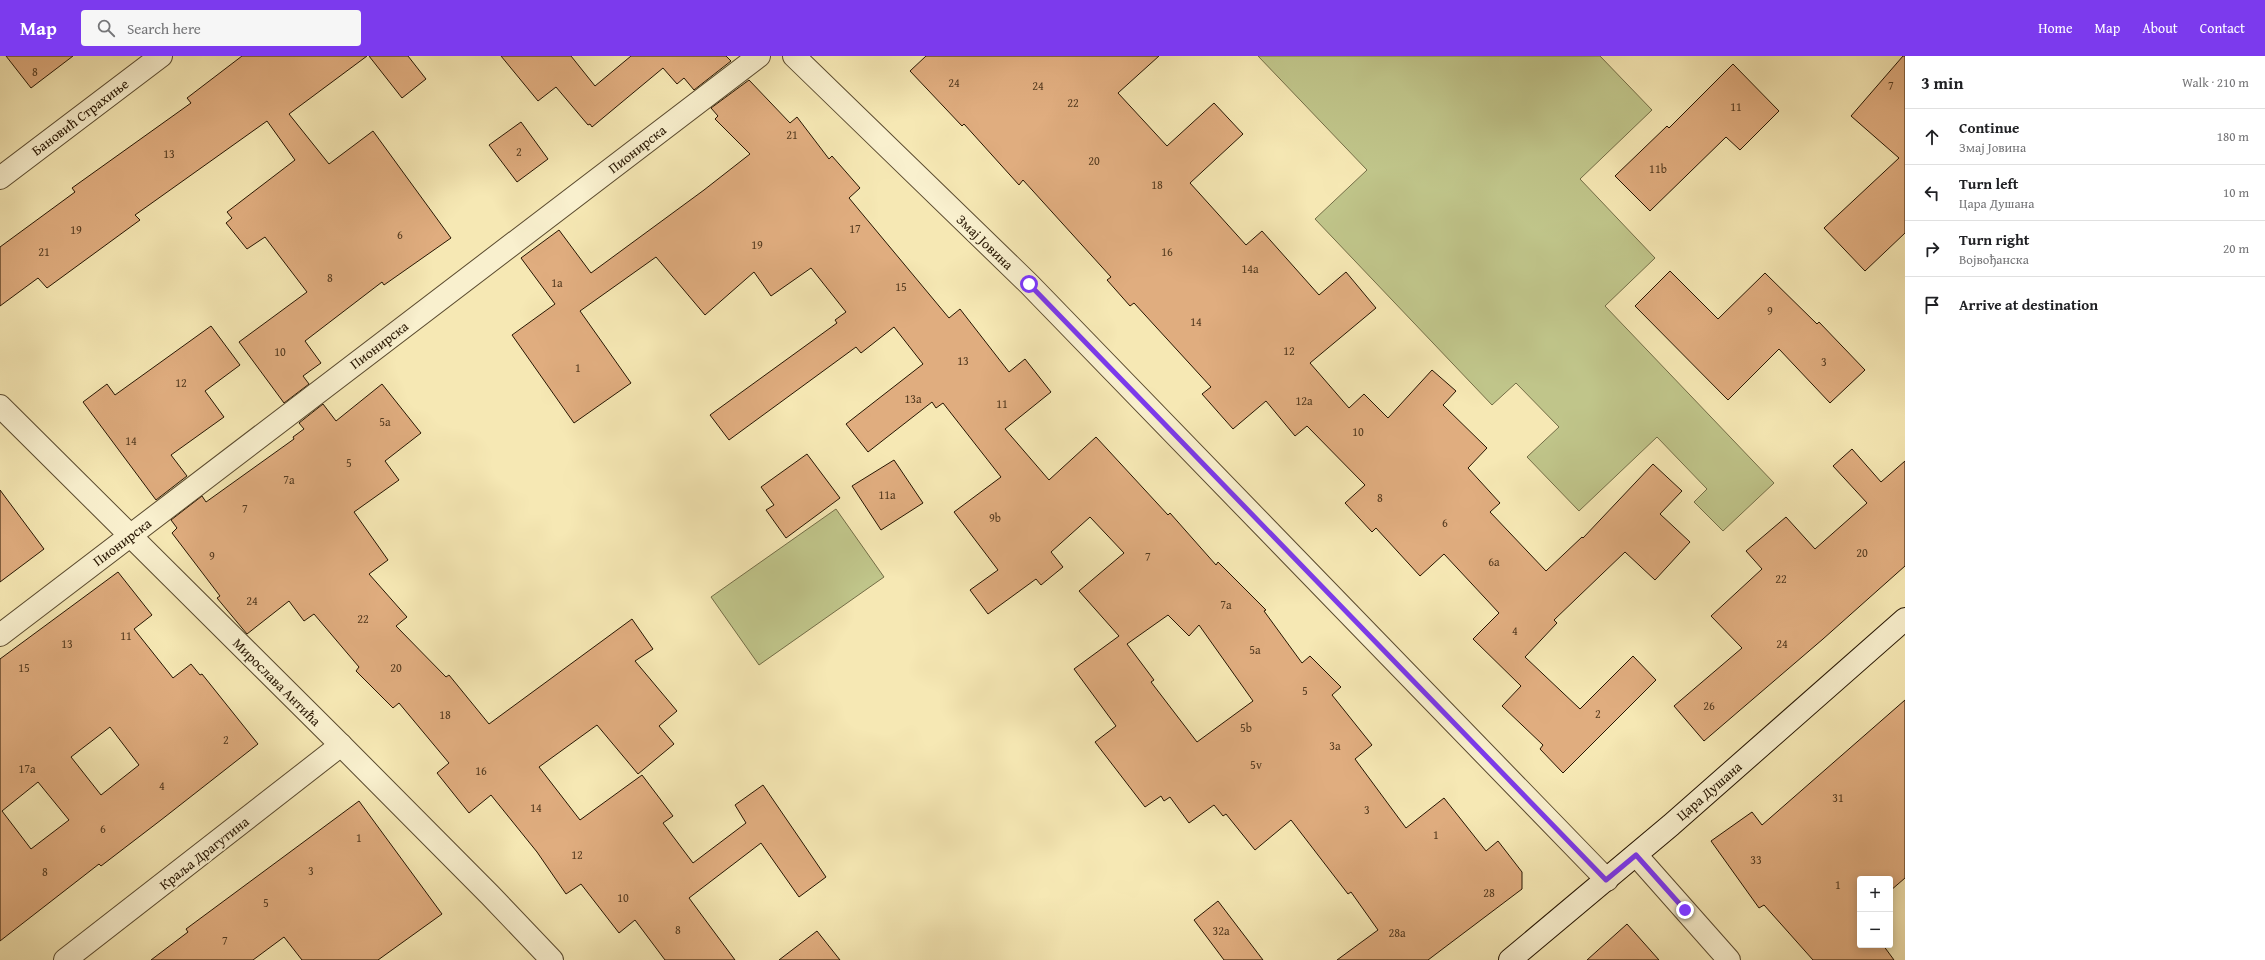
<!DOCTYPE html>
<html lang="en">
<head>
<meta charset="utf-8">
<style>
	:root { --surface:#fff; --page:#f6f6f6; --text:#202124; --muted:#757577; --line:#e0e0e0; --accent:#7c3aed }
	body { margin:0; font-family:"Gentium Book Plus",serif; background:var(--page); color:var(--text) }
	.controls { position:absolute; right:12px; bottom:12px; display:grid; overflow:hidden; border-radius:4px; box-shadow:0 2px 10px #0003 }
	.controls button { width:36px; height:36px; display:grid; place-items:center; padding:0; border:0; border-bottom:1px solid var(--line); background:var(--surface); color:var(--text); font:20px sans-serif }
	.stop { position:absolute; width:12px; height:12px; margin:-9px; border:3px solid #7c3aed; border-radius:50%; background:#fff }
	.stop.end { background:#7c3aed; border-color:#fff; box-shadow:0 1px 4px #0008 }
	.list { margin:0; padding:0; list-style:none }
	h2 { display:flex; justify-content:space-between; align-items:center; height:52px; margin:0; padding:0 16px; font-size:17px }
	h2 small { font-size:13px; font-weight:400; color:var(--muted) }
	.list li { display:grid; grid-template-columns:26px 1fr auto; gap:12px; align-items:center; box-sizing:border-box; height:56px; padding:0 16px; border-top:1px solid var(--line) }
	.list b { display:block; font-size:15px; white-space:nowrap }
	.list p { margin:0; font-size:13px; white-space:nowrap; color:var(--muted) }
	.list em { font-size:13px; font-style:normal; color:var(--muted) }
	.icon { flex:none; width:22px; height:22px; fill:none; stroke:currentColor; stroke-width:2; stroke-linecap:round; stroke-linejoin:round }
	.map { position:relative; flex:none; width:1905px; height:904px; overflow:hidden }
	header { display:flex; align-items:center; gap:24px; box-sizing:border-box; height:56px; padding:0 20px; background:var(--accent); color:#fff }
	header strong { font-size:19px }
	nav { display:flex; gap:22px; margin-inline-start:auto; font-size:14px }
	.search { width:280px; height:36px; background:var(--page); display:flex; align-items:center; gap:10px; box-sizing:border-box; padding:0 14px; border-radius:4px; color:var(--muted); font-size:15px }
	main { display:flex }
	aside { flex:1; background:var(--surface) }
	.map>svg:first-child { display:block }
</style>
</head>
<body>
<header>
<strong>Map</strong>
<div class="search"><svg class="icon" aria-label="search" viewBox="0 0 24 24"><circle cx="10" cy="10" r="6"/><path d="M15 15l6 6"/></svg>Search here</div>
<nav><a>Home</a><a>Map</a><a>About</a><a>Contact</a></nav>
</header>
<main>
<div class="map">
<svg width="1905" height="904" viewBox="0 0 1905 904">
	<rect width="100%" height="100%" fill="#f6e8b4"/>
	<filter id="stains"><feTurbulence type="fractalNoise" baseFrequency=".005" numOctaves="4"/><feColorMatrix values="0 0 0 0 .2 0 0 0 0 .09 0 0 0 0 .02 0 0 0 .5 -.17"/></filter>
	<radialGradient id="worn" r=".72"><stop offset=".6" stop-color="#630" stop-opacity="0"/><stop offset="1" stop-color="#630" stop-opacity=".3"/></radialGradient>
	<g fill="#c0c58a" stroke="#736d46">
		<path d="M1258,0h342l52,54 -72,69 75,79 -50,48 169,177 -51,48 -29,-29 13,-13 -50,-52 -78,74 -52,-54 32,-30 -43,-44 -24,22 -177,-186 52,-49z"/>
		<path d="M836,453l48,68 -125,88 -48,-68z"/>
	</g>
	<g fill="#e0ad7f" stroke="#261501" fill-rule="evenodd">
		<path d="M6,0h67l-42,32z"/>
		<path d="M242,0h125l-78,58 40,50 44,-33 78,107 -67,47 -2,-3 -77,59 16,22 -18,13 6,8 -25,19 -45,-61 68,-50 -42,-55 -18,12 -21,-26 6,-5 -5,-6 68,-52 -28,-39 -132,94 5,5 -93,68 -9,-10 -38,28v-59l75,-55 -3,-4 119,-85 -4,-5z"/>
		<path d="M369,0h39l18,23 -24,19z"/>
		<path d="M501,0h70l24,30 36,-30h95l5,5 -37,29 -10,-12 -7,6 -14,-16 -71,59 -2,-3 -2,1 -32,-38 -18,14z"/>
		<path d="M926,0h233l-41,37 49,53 47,-43 29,31 -53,49 56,62 16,-14 57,64 27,-23 30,36 -66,55 39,45 15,-14 24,24 44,-48 24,21 -13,14 44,43 -19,20 32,35 -10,9 56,59 36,-34 1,1 70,-74 29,27 -22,23 30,28 -35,38 -30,-28 -71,68 3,3 -32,34 55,52 53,-53 23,24 -93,93 -23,-24 3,-4 -41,-39 19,-20 -48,-47 26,-26 -55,-59 -24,22 -44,-48 -4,4 -27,-29 20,-18 -58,-59 -12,10 -29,-35 -33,28 -31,-35 9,-7 -77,-84 -4,3 -23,-26 4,-3 -88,-97 -4,5 -55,-61 -2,2 -52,-55z"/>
		<path d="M1903,0h2v177l-40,38 -41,-43 75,-70 -48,-42z"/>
		<path d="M1733,8l46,47 -39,39 -14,-13 -76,74 -35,-35 52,-50 2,2z"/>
		<path d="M749,24l41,43 7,-6 32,42 3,-3 28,32 -11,10 100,120 11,-9 49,63 16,-13 26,33 -46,37 44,51 47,-43 72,78 2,-2 46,52 2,-3 48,48 -2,1 38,52 8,-7 31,31 -9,8 40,50 -17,14 51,69 38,-30 42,53 12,-10 24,31v17l-94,71h-91l41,-30 -27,-38 -3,2 -57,-74 -36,30 -29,-36 -3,2 -9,-11 -25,18 -19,-26 -6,4 -3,-5 -16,11 -50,-65 21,-16 -42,-57 45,-33 -40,-45 45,-38 -34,-36 -39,35 12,15 -22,18 -5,-6 -48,35 -18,-24 28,-20 -44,-58 47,-35 -58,-74 -7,5 -4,-6 -64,50 -22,-28 77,-60 -29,-37 -33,26 -5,-6 -127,93 -19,-25 127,-92 -2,-3 11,-8 -35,-44 -40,28 -17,-24 -49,43 -49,-58 -76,54 51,72 -57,40 -62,-88 43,-31 -34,-46 38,-28 32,43 113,-83 46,-36 -35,-35 3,-3 -7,-8zM1168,559l21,21 10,-11 54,76 -56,41 -46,-60 3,-2 -27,-36z"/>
		<path d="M521,66l27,37 -31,23 -28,-37z"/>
		<path d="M1670,215l48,48 47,-46 52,51 2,-2 46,48 -35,33 -51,-54 -51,51 -93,-94z"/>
		<path d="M211,270l29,39 -35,26 19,26 -53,38 16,21 -31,24 -73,-98 24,-18 8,11z"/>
		<path d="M382,328l39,49 -36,28 14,19 -45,32 34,48 -19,14 38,43 -11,9 50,51 3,-2 40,49 143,-105 21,30 -18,12 42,50 -18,15 15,18 -36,30 -41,-49 -58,42 41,53 62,-45 31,41 -10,7 30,40 53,-40 -11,-18 28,-20 63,92 -27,20 -38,-54 -72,55 46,62h-70l-30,-40 -16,13 -38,-49 -15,10 -29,-42 -46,-57 -22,18 -32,-40 12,-10 -50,-60 -6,5 -37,-37 3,-4 -45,-53 -10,7 -15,-20 -42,33 -30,-36 3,-2 -48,-63 5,-5 -6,-8 31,-24 4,6 88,-63 -1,-2 11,-8 -5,-6 24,-19 13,17z"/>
		<path d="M1852,393l29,33 24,-21v105l-82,73 -119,102 -30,-35 68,-58 -31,-32 51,-47 -16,-18 40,-34 29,32 52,-46 -34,-37z"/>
		<path d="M807,398l33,44 -54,40 -20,-28 8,-5 -13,-18z"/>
		<path d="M894,404l29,43 -42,27 -29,-44z"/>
		<path d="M0,434l44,59 -44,33z"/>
		<path d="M118,516l34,43 -18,14 39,49 18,-14 9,11 2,-1 56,70 -97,76 -60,46 -2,-2 -99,77v-282zM110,671l29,38 -38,30 -30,-38zM38,726l31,38 -38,29 -29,-38z"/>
		<path d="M1905,644v178l-15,13v-12h-30v66h23l11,15h-81l-49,-55 -5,3 -48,-67 41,-29 10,13z"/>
		<path d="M359,745l83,113 -64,46h-76l-18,-23 -31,23h-102l37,-28 -2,-3z"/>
		<path d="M1218,845l45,59h-39l-30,-40z"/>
		<path d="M1627,868l32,36h-72z"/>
		<path d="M817,875l23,29h-61z"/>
	</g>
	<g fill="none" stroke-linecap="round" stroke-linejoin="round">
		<defs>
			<g id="minor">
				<path d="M0,122l161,-122"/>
				<path d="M0,350l341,339 149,150 62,65"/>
				<path d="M0,579l759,-579"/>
				<path d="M65,904l276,-215"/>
			</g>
			<g id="tertiary">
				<path d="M794,0l235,228 578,596"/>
				<path d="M1636,799l93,105"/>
			</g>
			<path id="secondary" d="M1510,904l161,-135 234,-206"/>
		</defs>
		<use href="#minor" stroke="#5a4a2e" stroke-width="24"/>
		<use href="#tertiary" stroke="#5a4a2e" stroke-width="24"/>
		<use href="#secondary" stroke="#261501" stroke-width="24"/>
		<use href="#minor" stroke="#f9f0ce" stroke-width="22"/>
		<use href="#tertiary" stroke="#f9f0ce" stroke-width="22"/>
		<use href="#secondary" stroke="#f9f0ce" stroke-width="22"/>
	</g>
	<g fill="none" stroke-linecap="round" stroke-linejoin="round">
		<path stroke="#7c3aed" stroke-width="5" d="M1029,228l577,596 30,-25 49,55"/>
	</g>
	<g text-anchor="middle" stroke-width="4" stroke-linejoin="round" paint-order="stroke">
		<g font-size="12" fill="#543b20">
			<text x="35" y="20">8</text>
			<text x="954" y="31">24</text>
			<text x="1038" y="34">24</text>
			<text x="1891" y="34">7</text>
			<text x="1073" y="51">22</text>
			<text x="1736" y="55">11</text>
			<text x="792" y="83">21</text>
			<text x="519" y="100">2</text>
			<text x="169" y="102">13</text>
			<text x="1094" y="109">20</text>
			<text x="1658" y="117">11b</text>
			<text x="1157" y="133">18</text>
			<text x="855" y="177">17</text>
			<text x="76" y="178">19</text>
			<text x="400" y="183">6</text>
			<text x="757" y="193">19</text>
			<text x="44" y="200">21</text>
			<text x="1167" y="200">16</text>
			<text x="1250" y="217">14a</text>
			<text x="330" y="226">8</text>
			<text x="557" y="231">1a</text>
			<text x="901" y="235">15</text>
			<text x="1770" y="259">9</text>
			<text x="1196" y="270">14</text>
			<text x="1289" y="299">12</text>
			<text x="280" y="300">10</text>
			<text x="963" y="309">13</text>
			<text x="1824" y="310">3</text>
			<text x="578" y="316">1</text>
			<text x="181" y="331">12</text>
			<text x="913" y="347">13a</text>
			<text x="1304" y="349">12a</text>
			<text x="1002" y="352">11</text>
			<text x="385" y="370">5a</text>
			<text x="1358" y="380">10</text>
			<text x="131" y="389">14</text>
			<text x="349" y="411">5</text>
			<text x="289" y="428">7a</text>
			<text x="887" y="443">11a</text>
			<text x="1380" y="446">8</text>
			<text x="245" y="457">7</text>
			<text x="995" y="466">9b</text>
			<text x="1445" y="471">6</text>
			<text x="1862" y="501">20</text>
			<text x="212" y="504">9</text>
			<text x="1148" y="505">7</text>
			<text x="1494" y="510">6a</text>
			<text x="1781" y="527">22</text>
			<text x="252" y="549">24</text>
			<text x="1226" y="553">7a</text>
			<text x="363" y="567">22</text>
			<text x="1515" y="579">4</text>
			<text x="126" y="584">11</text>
			<text x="67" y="592">13</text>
			<text x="1782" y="592">24</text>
			<text x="1255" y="598">5a</text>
			<text x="24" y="616">15</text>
			<text x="396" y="616">20</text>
			<text x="1305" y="639">5</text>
			<text x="1709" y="654">26</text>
			<text x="1598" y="662">2</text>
			<text x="445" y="663">18</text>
			<text x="1246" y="676">5b</text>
			<text x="226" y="688">2</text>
			<text x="1335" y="694">3a</text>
			<text x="1256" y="713">5v</text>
			<text x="27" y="717">17a</text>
			<text x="481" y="719">16</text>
			<text x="162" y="734">4</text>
			<text x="1838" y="746">31</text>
			<text x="536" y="756">14</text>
			<text x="1367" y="758">3</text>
			<text x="103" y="777">6</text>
			<text x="1436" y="783">1</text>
			<text x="359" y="786">1</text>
			<text x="577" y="803">12</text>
			<text x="1756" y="808">33</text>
			<text x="311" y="819">3</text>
			<text x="45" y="820">8</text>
			<text x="1838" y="833">1</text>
			<text x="1489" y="841">28</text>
			<text x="623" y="846">10</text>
			<text x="266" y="851">5</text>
			<text x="678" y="878">8</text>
			<text x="1221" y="879">32a</text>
			<text x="1397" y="881">28a</text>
			<text x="225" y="889">7</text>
		</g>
		<g font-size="14" fill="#261501" stroke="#f9f0ce">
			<text transform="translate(80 61) rotate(-37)" y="5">Бановић Страхиње</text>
			<text transform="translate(637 93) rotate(-38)" y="5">Пионирска</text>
			<text transform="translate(985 186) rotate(44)" y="5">Змај Јовина</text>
			<text transform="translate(379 289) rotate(-37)" y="5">Пионирска</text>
			<text transform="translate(122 486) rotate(-37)" y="5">Пионирска</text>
			<text transform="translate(277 626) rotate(45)" y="5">Мирослава Антића</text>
			<text transform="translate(1709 735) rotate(-41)" y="5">Цара Душана</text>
			<text transform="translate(204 797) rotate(-38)" y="5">Краља Драгутина</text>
		</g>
	</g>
	<rect width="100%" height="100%" filter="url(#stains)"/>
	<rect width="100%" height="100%" fill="url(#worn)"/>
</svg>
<div class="controls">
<button>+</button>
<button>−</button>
</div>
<div class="stop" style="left:1029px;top:228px"></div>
<div class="stop end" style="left:1685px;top:854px"></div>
</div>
<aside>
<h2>3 min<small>Walk · 210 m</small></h2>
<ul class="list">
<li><svg class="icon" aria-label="ahead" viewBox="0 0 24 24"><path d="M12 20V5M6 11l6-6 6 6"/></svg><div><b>Continue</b><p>Змај Јовина</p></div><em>180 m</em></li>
<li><svg class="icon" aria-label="left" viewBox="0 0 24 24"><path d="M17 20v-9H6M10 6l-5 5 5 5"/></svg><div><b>Turn left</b><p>Цара Душана</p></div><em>10 m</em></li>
<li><svg class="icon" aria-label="right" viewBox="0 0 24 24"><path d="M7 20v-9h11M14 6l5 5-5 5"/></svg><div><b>Turn right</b><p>Војвођанска</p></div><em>20 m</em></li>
<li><svg class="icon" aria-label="arrive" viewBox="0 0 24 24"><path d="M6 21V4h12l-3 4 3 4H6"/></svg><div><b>Arrive at destination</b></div></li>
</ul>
</aside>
</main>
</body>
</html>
